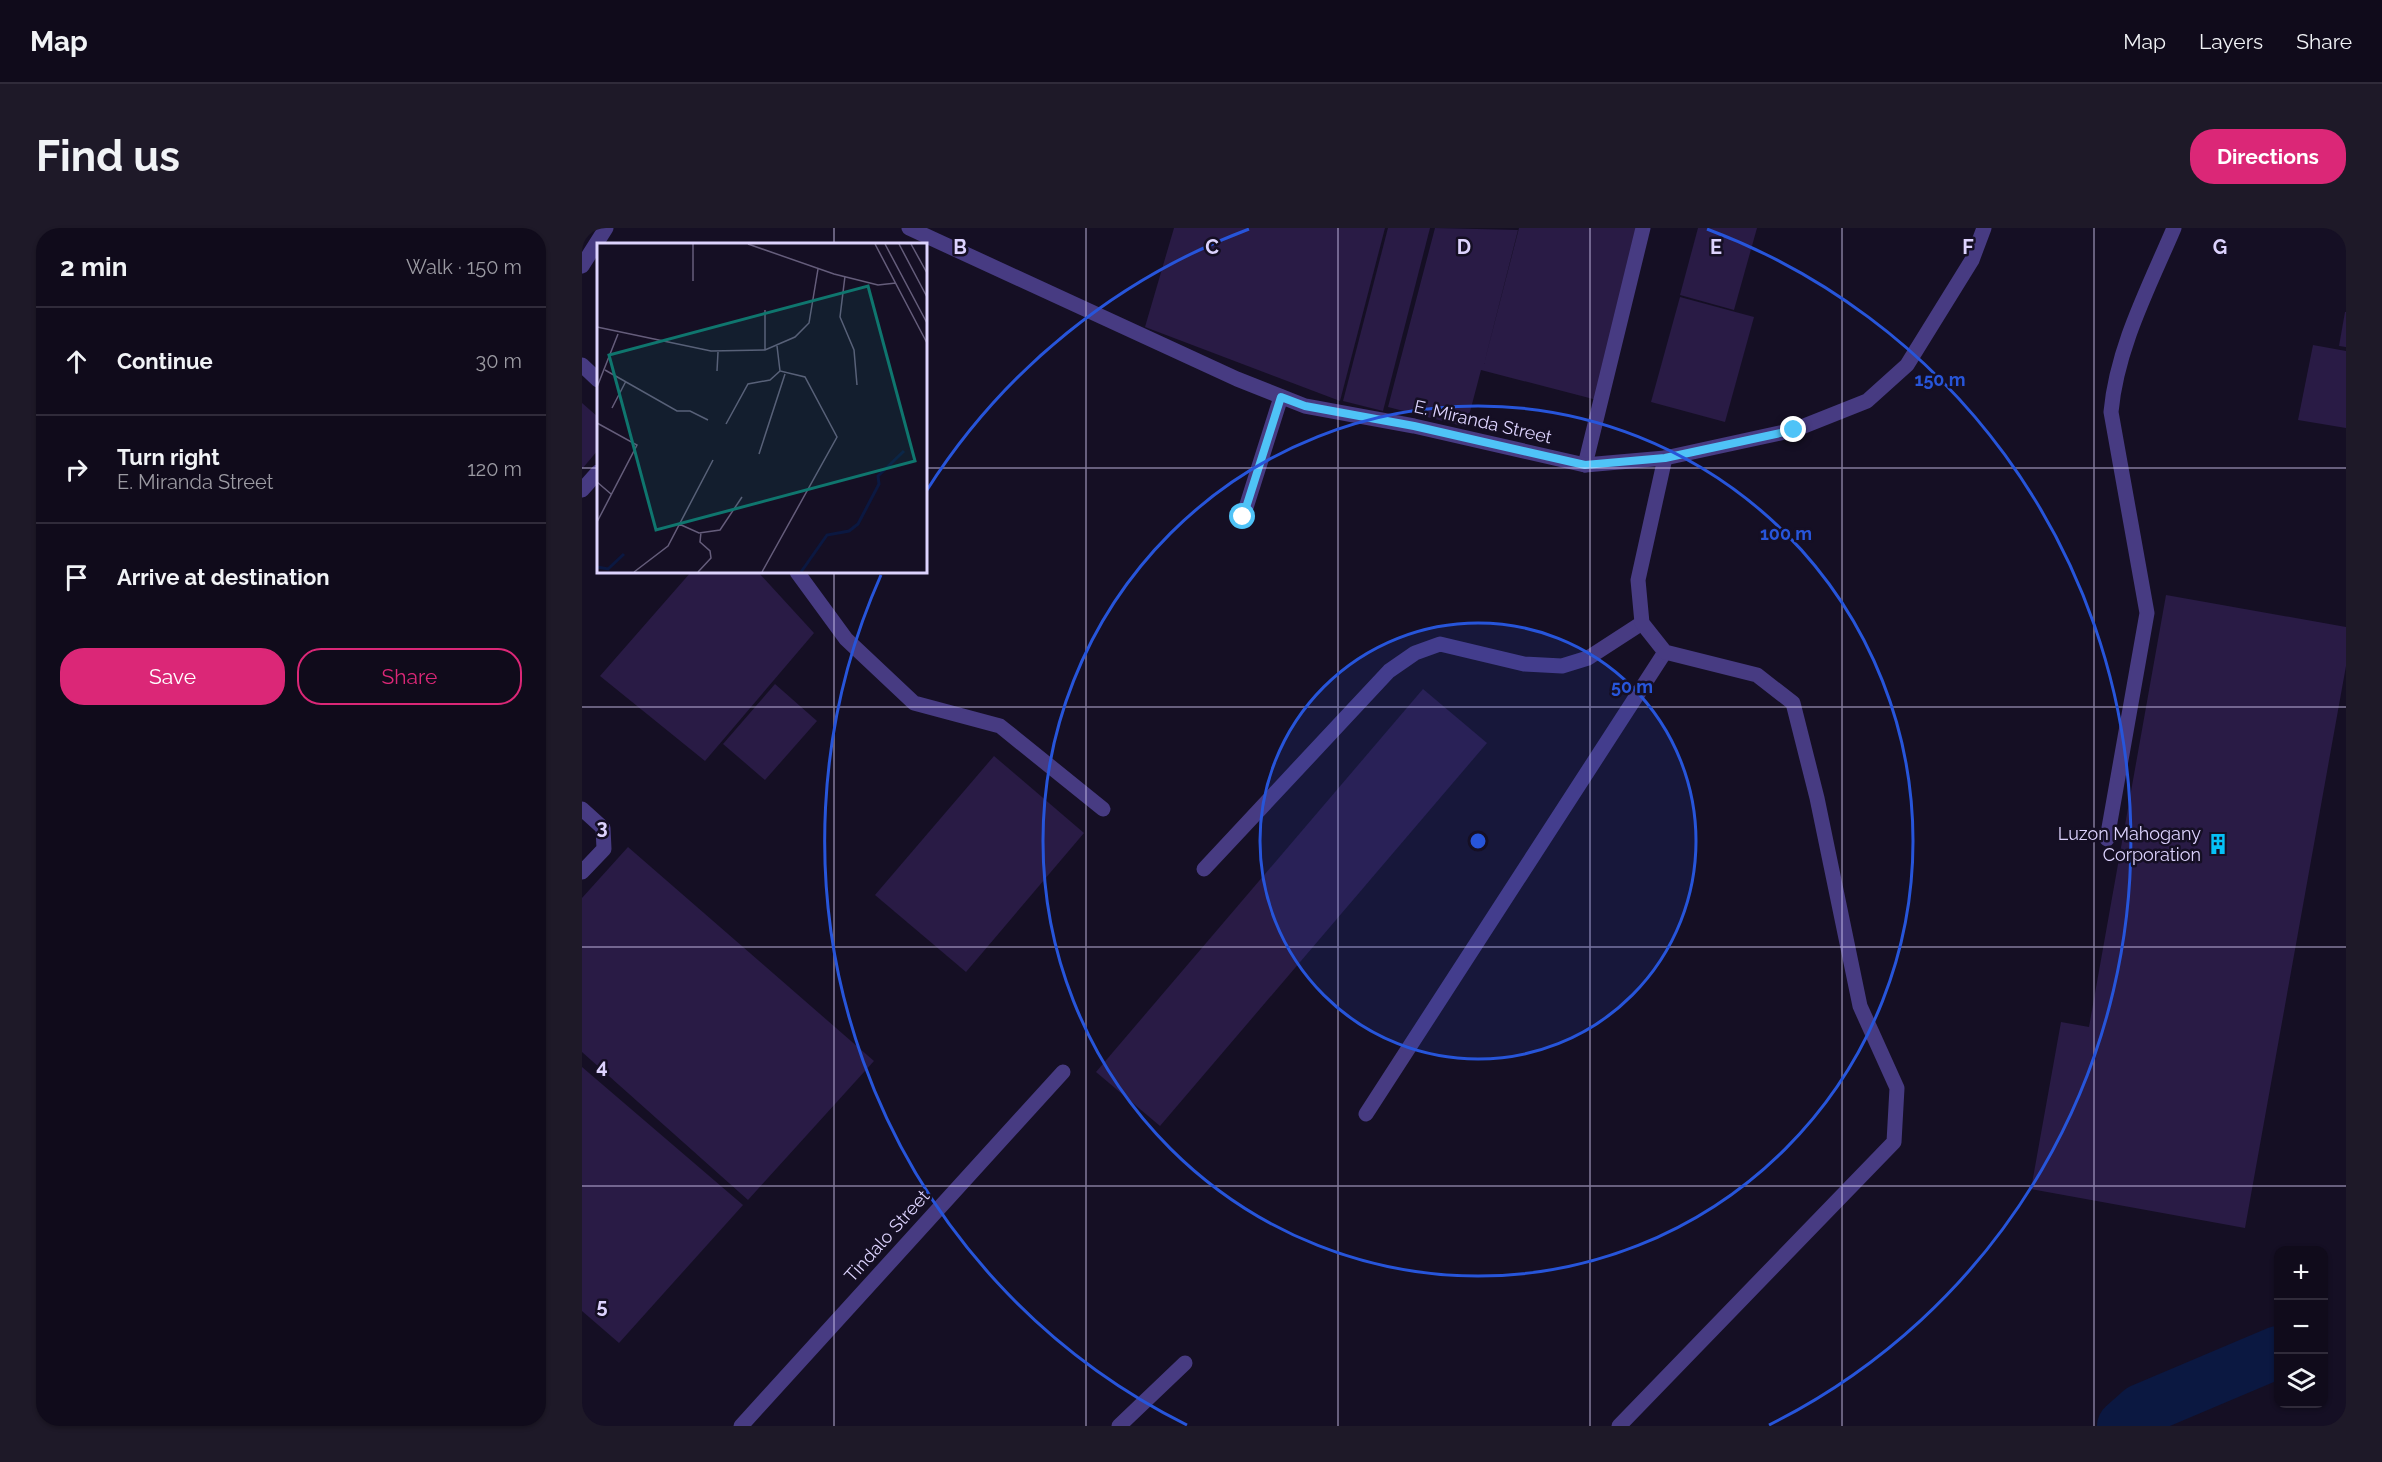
<!DOCTYPE html>
<html lang="en">
<head>
<meta charset="utf-8">
<style>
	:root { --surface:#100b1b; --page:#1e1928; --text:#f1f3f6; --muted:#9c9ba3; --line:#302b3a; --accent:#db2777 }
	body { margin:0; font-family:Raleway,sans-serif; background:var(--page); color:var(--text) }
	.controls { position:absolute; right:18px; bottom:18px; display:grid; overflow:hidden; border-radius:12px; box-shadow:0 2px 4px #0004 }
	.controls button { width:54px; height:54px; display:grid; place-items:center; padding:0; border:0; border-bottom:2px solid var(--line); background:var(--surface); color:var(--text); font:30px sans-serif }
	.stop { position:absolute; width:18px; height:18px; margin:-14px; border:4px solid #4fc3f7; border-radius:50%; background:#fff }
	.stop.end { background:#4fc3f7; border-color:#fff; box-shadow:0 2px 6px #0008 }
	.list { margin:0; padding:0; list-style:none }
	h2 { display:flex; justify-content:space-between; align-items:center; height:78px; margin:0; padding:0 24px; font-size:26px }
	h2 small { font-size:20px; font-weight:400; color:var(--muted) }
	.list li { display:grid; grid-template-columns:39px 1fr auto; gap:18px; align-items:center; box-sizing:border-box; height:108px; padding:0 24px; border-top:2px solid var(--line) }
	.list b { display:block; font-size:22px; white-space:nowrap }
	.list p { margin:0; font-size:20px; white-space:nowrap; color:var(--muted) }
	.list em { font-size:20px; font-style:normal; color:var(--muted) }
	.actions { display:flex; gap:12px; padding:18px 24px }
	.actions a { flex:1; padding:14px 0; border:2px solid var(--accent); border-radius:24px; text-align:center; font-size:21px; color:var(--accent) }
	.actions .main { background:var(--accent); color:#fff }
	.icon { flex:none; width:33px; height:33px; fill:none; stroke:currentColor; stroke-width:2; stroke-linecap:round; stroke-linejoin:round }
	.map { position:relative; flex:none; width:1764px; height:1198px; overflow:hidden; border-radius:24px }
	header { display:flex; align-items:center; gap:36px; box-sizing:border-box; height:84px; padding:0 30px; background:var(--surface); border-bottom:2px solid var(--line) }
	header strong { font-size:28px }
	nav { display:flex; gap:33px; margin-inline-start:auto; font-size:21px }
	.intro { display:flex; align-items:center; justify-content:space-between; box-sizing:border-box; height:144px; padding:0 36px }
	h1 { margin:0; font-size:42px }
	.button { padding:15px 27px; border-radius:24px; background:var(--accent); color:#fff; font-size:21px; font-weight:700 }
	main { display:flex; gap:36px; padding:0 36px }
	aside { flex:1; background:var(--surface); border-radius:24px; box-shadow:0 2px 4px #0004 }
	.map>svg:first-child { display:block }
</style>
</head>
<body>
<header>
<strong>Map</strong>
<nav><a>Map</a><a>Layers</a><a>Share</a></nav>
</header>
<div class="intro"><h1>Find us</h1><a class="button">Directions</a></div>
<main>
<aside>
<h2>2 min<small>Walk · 150 m</small></h2>
<ul class="list">
<li><svg class="icon" aria-label="ahead" viewBox="0 0 24 24"><path d="M12 20V5M6 11l6-6 6 6"/></svg><div><b>Continue</b></div><em>30 m</em></li>
<li><svg class="icon" aria-label="right" viewBox="0 0 24 24"><path d="M7 20v-9h11M14 6l5 5-5 5"/></svg><div><b>Turn right</b><p>E. Miranda Street</p></div><em>120 m</em></li>
<li><svg class="icon" aria-label="arrive" viewBox="0 0 24 24"><path d="M6 21V4h12l-3 4 3 4H6"/></svg><div><b>Arrive at destination</b></div></li>
</ul>
<div class="actions"><a class="main">Save</a><a>Share</a></div>
</aside>
<div class="map">
<svg width="1764" height="1198" viewBox="0 0 1764 1198">
	<rect width="100%" height="100%" fill="#150f24"/>
	<g fill="none" stroke-linecap="round" stroke-linejoin="round">
		<path stroke="#0b1841" stroke-width="52" d="M1541,1198l18,-16 137,-58"/>
	</g>
	<g fill="#291b45">
		<path d="M592,0h211l-45,173 -195,-74z"/>
		<path d="M806,0h42l-47,183 -40,-10z"/>
		<path d="M853,0l83,2 -34,134 35,-136h122l-44,172 -116,-30 -15,57 -78,-20z"/>
		<path d="M1116,0h59l-23,82 -54,-15z"/>
		<path d="M1098,69l74,20 -29,105 -74,-20z"/>
		<path d="M1763,84h1v35l-7,-1z"/>
		<path d="M1731,117l33,6v77l-48,-8z"/>
		<path d="M0,175l16,14v33l-16,19z"/>
		<path d="M109,344h67l56,61 -109,128 -105,-85z"/>
		<path d="M1584,367l180,32v39l-101,562 -214,-39 30,-167 28,5z"/>
		<path d="M193,456l42,37 -52,59 -42,-36z"/>
		<path d="M841,461l64,54 -327,383 -64,-54z"/>
		<path d="M412,528l90,77 -118,139 -91,-77z"/>
		<path d="M46,619l246,214 -126,139 -166,-148v-154z"/>
		<path d="M0,839l161,138 -124,138 -37,-32z"/>
	</g>
	<g fill="none" stroke-linecap="round" stroke-linejoin="round">
		<g stroke="#473b82" stroke-width="15">
			<path d="M0,38l24,-38"/>
			<path d="M0,137l16,15"/>
			<path d="M1003,237l58,-237"/>
			<path d="M0,262l16,-18"/>
			<path d="M661,289l38,-120"/>
			<path d="M215,344l49,67 68,64 86,23 103,83"/>
			<path d="M0,581l21,19 1,21 -22,23"/>
			<path d="M1525,611l40,-226 -36,-201c6,-65 38,-125 63,-184"/>
			<path d="M622,641l185,-198 26,-18 25,-9 84,20 38,2 26,-8 54,-35"/>
			<path d="M784,886l299,-462"/>
			<path d="M537,1198l66,-63"/>
			<path d="M1037,1198l275,-284 3,-54 -37,-82 -43,-208 -24,-95 -36,-28 -92,-23 -23,-29 -4,-43 27,-122"/>
		</g>
		<g stroke="#473b82" stroke-width="15">
			<path d="M327,0l328,151 68,27 109,20 171,39 80,-7 129,-28 73,-29 40,-36 65,-105 12,-32"/>
			<path d="M159,1198l322,-354"/>
		</g>
	</g>
	<g fill="none" stroke-linecap="round" stroke-linejoin="round">
		<path stroke="#4fc3f7" stroke-width="8" d="M661,289l38,-120 24,9 109,20 171,39 80,-7 129,-28"/>
	</g>
	<path fill="none" stroke="#ddd3fe" stroke-width="1.5" stroke-opacity="0.55" d="M252,0v16M504,0v1198M756,0v1198M1008,0v1198M1260,0v1198M1512,0v1198M0,240h16M344,240h1420M252,344v854M0,479h1764M0,719h1764M0,958h1764"/>
	<circle cx="896" cy="613" r="218" fill="#2755da" fill-opacity=".12"/>
	<g fill="none" stroke="#2755da" stroke-width="3">
		<circle cx="896" cy="613" r="218"/>
		<circle cx="896" cy="613" r="435"/>
		<path d="M605 1197A653 653 0 0 1 299 347M345 262A653 653 0 0 1 667 1M1125 1A653 653 0 0 1 1187 1197"/>
	</g>
	<defs>
		<symbol id="building-bare" viewBox="-9 -9 18 18"><path d="M-4-6H4V6H1V3H-1V6H-4ZM-2.5-4.3h1.7v1.8h-1.7ZM.8-4.3h1.7v1.8H.8ZM-2.5-1h1.7V.8h-1.7ZM.8-1h1.7V.8H.8Z" fill="#06c1f7" stroke="#150f24" stroke-width="2.5" paint-order="stroke"/></symbol>
	</defs>
	<g fill-rule="evenodd">
		<use href="#building-bare" x="1621" y="601" width="30" height="30"/>
	</g>
	<g text-anchor="middle" stroke-width="5" stroke-linejoin="round" paint-order="stroke">
		<g font-size="18" fill="#ddd3fe" stroke="#150f24">
			<text transform="translate(901 194) rotate(13)" y="6">E. Miranda Street</text>
			<text transform="translate(305 1008) rotate(-48)" y="6">Tindalo Street</text>
		</g>
		<g font-size="18" fill="#ddd3fe" stroke="#150f24" text-anchor="end">
			<text x="1619" y="612">Luzon Mahogany<tspan x="1619" dy="21">Corporation</tspan></text>
		</g>
	</g>
	<g transform="translate(15 15)">
		<rect width="330" height="330" fill="#150f24"/>
		<path fill="none" stroke="#0b1841" stroke-width="3" d="M0,324l11,2 16,-15M204,329l26,-37 22,-4 9,-7 21,-40 -1,-8 26,-25"/>
		<path fill="none" stroke="#655d7b" stroke-width="1.5" d="M151,1l86,30 44,11 18,-2M278,1l52,99M288,1l42,79M302,1l28,53M314,1l16,29M248,33l-5,41 14,33 3,35M96,38v-37M168,67v40M0,84l114,24 54,-1 30,-13 14,-14 9,-54M8,127l72,41h13l18,9M120,128l1,-19M0,144l21,-53M15,165l14,-27M0,180l40,22 -40,77M129,181l22,-40 22,-4 10,-9M162,211l26,-80M0,239l14,12M82,281l20,9 21,-3 22,-33M37,329l34,-26 45,-86M101,329l13,-14 -1,-7 -10,-9 1,-10M165,329l75,-135 -32,-60 -25,-6 -3,-25"/>
		<path fill="#0f766e" fill-opacity="0.15" stroke="#0f766e" stroke-width="3" d="M271,43l47,175 -259,69 -47,-175z"/>
		<rect width="330" height="330" fill="none" stroke="#ddd3fe" stroke-width="3"/>
	</g>
	<g font-size="20" text-anchor="middle" font-weight="bold" fill="#ddd3fe" stroke="#150f24" stroke-width="5" stroke-linejoin="round" paint-order="stroke">
		<text x="378" y="26">B</text>
		<text x="630" y="26">C</text>
		<text x="882" y="26">D</text>
		<text x="1134" y="26">E</text>
		<text x="1386" y="26">F</text>
		<text x="1638" y="26">G</text>
		<text x="20" y="606">3</text>
		<text x="20" y="845">4</text>
		<text x="20" y="1085">5</text>
	</g>
	<circle cx="896" cy="613" r="9" fill="#2755da" stroke="#150f24" stroke-width="3"/>
	<g font-size="18" text-anchor="middle" font-weight="bold" fill="#2755da" stroke="#150f24" stroke-width="5" stroke-linejoin="round" paint-order="stroke">
		<text x="1358" y="158">150 m</text>
		<text x="1204" y="312">100 m</text>
		<text x="1050" y="465">50 m</text>
	</g>
</svg>
<div class="controls">
<button>+</button>
<button>−</button>
<button><svg class="icon" aria-label="layers" viewBox="0 0 24 24"><path d="M12 4l9 5-9 5-9-5zM3 14l9 5 9-5"/></svg></button>
</div>
<div class="stop" style="left:661px;top:289px"></div>
<div class="stop end" style="left:1212px;top:202px"></div>
</div>
</main>
</body>
</html>
